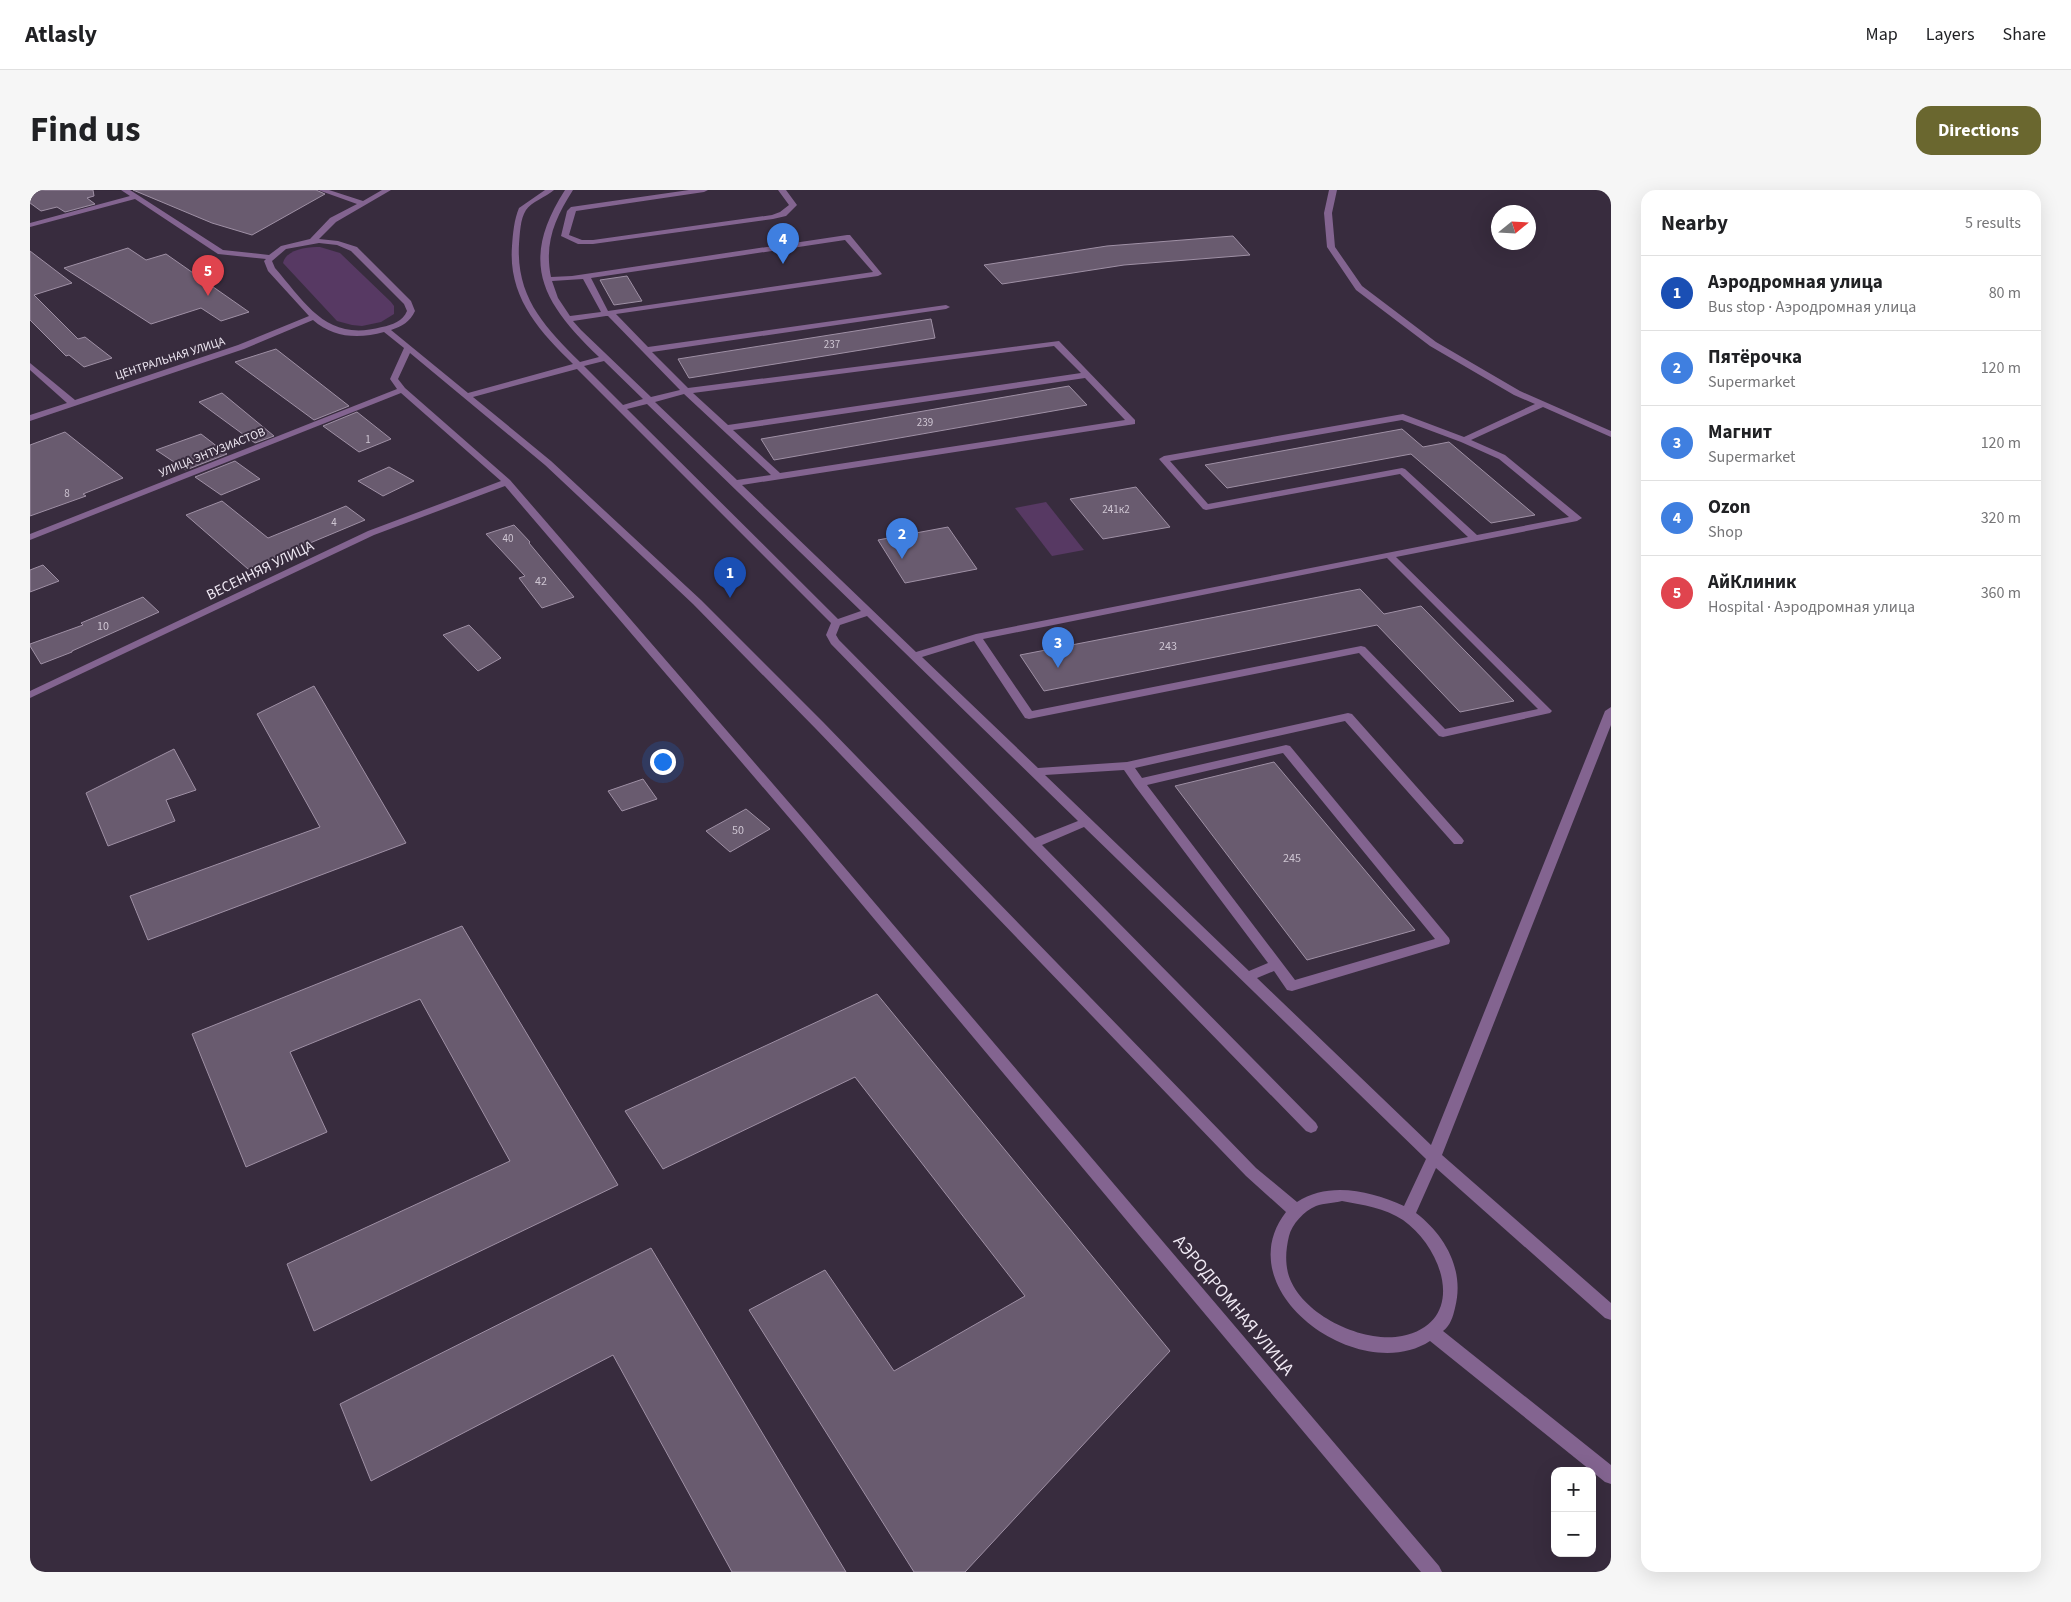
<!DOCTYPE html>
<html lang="en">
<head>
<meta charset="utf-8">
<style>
	:root { --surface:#fff; --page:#f6f6f6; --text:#202124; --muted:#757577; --line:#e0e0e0; --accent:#6a672f }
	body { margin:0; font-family:"Source Sans 3",sans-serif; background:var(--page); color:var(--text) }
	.controls { position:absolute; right:15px; bottom:15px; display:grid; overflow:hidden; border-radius:10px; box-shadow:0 5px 20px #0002 }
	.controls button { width:45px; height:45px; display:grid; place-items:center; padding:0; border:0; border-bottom:1px solid var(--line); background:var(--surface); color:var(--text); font:25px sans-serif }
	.compass { position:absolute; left:1461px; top:15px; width:45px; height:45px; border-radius:50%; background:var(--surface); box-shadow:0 5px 20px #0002; rotate:72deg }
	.you { position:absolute; left:632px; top:571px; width:18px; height:18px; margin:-12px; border:4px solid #fff; border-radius:50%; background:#1a73e8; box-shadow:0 0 0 8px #1a73e833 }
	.badge { display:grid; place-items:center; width:32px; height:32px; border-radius:50%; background:var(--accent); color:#fff; font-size:16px; font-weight:700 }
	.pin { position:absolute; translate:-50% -41px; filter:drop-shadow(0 1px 2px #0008) }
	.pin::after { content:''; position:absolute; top:26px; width:18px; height:15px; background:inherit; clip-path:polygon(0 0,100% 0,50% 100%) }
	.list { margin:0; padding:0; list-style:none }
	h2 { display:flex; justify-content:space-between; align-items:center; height:65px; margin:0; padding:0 20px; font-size:21px }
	h2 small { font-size:16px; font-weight:400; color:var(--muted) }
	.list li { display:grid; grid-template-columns:32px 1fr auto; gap:15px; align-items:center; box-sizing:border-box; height:75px; padding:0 20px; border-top:1px solid var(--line) }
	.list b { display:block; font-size:19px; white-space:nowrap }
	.list p { margin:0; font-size:16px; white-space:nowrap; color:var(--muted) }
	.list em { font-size:16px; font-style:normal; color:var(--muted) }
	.map { position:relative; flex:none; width:1581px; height:1382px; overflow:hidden; border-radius:15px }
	header { display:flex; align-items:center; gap:30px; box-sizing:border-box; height:70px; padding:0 25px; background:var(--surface); border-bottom:1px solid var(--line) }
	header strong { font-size:24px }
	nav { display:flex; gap:28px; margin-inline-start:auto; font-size:18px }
	.intro { display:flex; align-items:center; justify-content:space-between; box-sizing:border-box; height:120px; padding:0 30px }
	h1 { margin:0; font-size:35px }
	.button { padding:12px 22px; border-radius:15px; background:var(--accent); color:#fff; font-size:18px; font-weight:700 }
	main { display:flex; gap:30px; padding:0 30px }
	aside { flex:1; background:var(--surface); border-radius:15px; box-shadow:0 5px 20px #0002 }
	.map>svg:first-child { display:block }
</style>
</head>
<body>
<header>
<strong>Atlasly</strong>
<nav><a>Map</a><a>Layers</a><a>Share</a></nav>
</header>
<div class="intro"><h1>Find us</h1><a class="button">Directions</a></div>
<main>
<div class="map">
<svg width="1581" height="1382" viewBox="0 0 1581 1382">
	<rect width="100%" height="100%" fill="#382c3e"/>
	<g fill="#573963">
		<path d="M290,57l20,6 51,49 3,4v8l-13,8 -19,4 -10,-1 -15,-4 -54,-58c3,-14 25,-16 37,-16z"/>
		<path d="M1016,312l38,48 -32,6 -37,-48z"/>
	</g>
	<g fill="#695b6f" stroke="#9f90a5">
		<path d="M0,0h63l1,6 -7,2 8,6 -30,8 -8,-5 -16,4 -11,-8z"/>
		<path d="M103,0h183l9,4 -73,41 -40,-12z"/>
		<path d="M1203,46l17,19 -126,10 -122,19 -18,-19 123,-19z"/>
		<path d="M98,58l18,12 20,-6 83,58 -28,9 -20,-13 -50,16 -87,-56z"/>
		<path d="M0,61l42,32 -38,12 44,44 7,-2 27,21 -28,9 -15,-12 -3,1 -36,-36z"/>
		<path d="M597,86l15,25 -28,4 -14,-25z"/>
		<path d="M901,129l4,19 -246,40 -11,-19z"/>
		<path d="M246,159l73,57 -35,14 -79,-58z"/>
		<path d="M1039,196l18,19 -313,55 -13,-21z"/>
		<path d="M192,203l52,43 -19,7 -56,-41z"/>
		<path d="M327,222l34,27 -32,13 -36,-26z"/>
		<path d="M1372,239l21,18 26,-5 86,73 -44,8 -80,-69 -184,34 -22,-23z"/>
		<path d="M35,242l58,46 -40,16 3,2 -56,20v-71z"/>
		<path d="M171,244l26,20 -41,16 -30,-20z"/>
		<path d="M205,271l25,18 -39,16 -26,-18z"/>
		<path d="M359,277l25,14 -31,15 -25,-15z"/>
		<path d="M1106,297l34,40 -67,12 -33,-40z"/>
		<path d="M192,311l46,37 78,-32 19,14 -117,49 -62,-54z"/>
		<path d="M484,335l16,17 -1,1 45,54 -32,11 -23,-30 6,-2 -39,-42z"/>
		<path d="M918,337l29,42 -72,14 -27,-43z"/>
		<path d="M13,375l16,16 -29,11v-22z"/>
		<path d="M1330,399l24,25 37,-8 93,95 -54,11 -83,-87 -333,66 -24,-36z"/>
		<path d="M113,407l16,15 -87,39v1l-31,12 -11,-18v-2l53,-19 -2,-2z"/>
		<path d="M439,435l32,33 -23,13 -35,-36z"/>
		<path d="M284,496l92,157 -258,97 -18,-44 190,-69 -63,-113z"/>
		<path d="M144,559l22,41 -30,10 9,21 -67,25 -22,-53z"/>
		<path d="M1244,572l141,168 -108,30 -132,-174z"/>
		<path d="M613,589l14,20 -35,12 -14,-20z"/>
		<path d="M716,619l24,20 -40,23 -24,-21z"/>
		<path d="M432,736l156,259 -304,146 -27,-67 223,-103 -90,-162 -130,53 37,80 -81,35 -54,-133z"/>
		<path d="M847,804l293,357 -205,221h-51l-165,-262 76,-40 69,101 131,-75 -170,-219 -192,92 -38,-58z"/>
		<path d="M621,1058l195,324h-114l-119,-217 -242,126 -31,-77z"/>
	</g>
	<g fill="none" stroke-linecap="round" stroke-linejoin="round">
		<g fill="#836490" fill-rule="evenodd">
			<path d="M91,0h9l93,60 46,5 12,-9 29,-7 20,-21 27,-14 -39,-14h11l34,11 19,-11h9l-55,32 -17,17 19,2 19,6 54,54 4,10c-5,11 -13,15 -24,19l77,63 105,-29c-34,-33 -65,-67 -61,-118 1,-13 2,-26 7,-38l26,-18h9c-8,7 -23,12 -28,20 -6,9 -6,24 -7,34 -3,54 26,83 61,118l19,-5c-56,-54 -81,-94 -34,-167h8c-18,28 -29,53 -22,87l21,-1 275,-41h3l32,39 -4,2 -262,38 32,33 298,-42 4,2 -4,2 -294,43 36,36 371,-47 76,79v4l-393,61 174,167 60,-18 492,-97 -68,-63 -194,36 -3,-1 -44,-50 5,-3 239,-42 61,23 71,-33 -21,-9 -84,-49 -74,-56 -29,-43 -3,-34 5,-23h8l-5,23 3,34 27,39 74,56 84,49 91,40v6l-68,-30 -72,33 34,15 77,63 -5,3 -181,36 154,152 2,2 -2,2 -107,24 -4,-1 -80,-83 -330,66 -4,-1 -51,-77 -52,16 116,111 89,-6 221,-49 4,1 110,124 2,3 -2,3h-8l-109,-123 -210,47 7,10 144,-33 4,1 159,192 1,3 -1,3 -157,47 -5,-1 -13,-19 -17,7 174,167 174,-434 6,-4v18l-169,430 169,148v17l-6,-2 -169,-150 -20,45c29,22 49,57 39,95 -2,9 -5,18 -12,23l168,134v19l-6,-2 -175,-141c-70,46 -205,-50 -144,-129l-40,-36 -430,-447 -123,-125 -148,-139 -135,-112 -12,26 7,9 105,92 301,348 628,738 3,6h-21l-618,-738 -298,-348 -131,49 -344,163v-7l338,-160 133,-50 -100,-88 -371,147v-6l367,-145 -7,-10 14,-31 -20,-16c-25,7 -51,6 -71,-12l-69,29 -214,72v-6l37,-12 -37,-33v-7l45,37 163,-55 71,-29 -41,-45 -4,-10 2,-2 -48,-5 -83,-55 -105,28v-4l100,-27zM815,50l28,32 -265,39 -17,-33zM289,53l18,2 14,6 53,53 3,7c-4,10 -15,14 -25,16 -55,15 -75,-22 -107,-59l-3,-7 14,-12zM553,89l18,33 -31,4 -12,-18 -6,-17zM576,126h2l72,74 -29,7 -70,-67 -8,-9zM1024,156l27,27 -353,52 -35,-32zM574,171l39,38 -20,6 -39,-39zM547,179l254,254 -5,12 5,9 475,487 5,2 5,-2 2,-4 -2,-4 -274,-278 42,-18 342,332 -22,47c-33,-15 -75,-25 -107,-4l-41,-34 -432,-445 -123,-123 -150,-139 -78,-64zM1055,188l40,42 -345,53 -47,-43zM654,204l87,81 -34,5 -82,-78zM617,214l214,207 -23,8 -211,-210zM1372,230l59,22 38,17 70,58 -92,18 -72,-66 -3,-1 -194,36 -38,-43zM1357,368l151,151 -93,20 -80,-82 -4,-1 -329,65 -49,-72zM837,426l211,205 -43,17 -196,-198 -3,-5 4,-10zM1253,563l152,186 -140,41 -148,-195zM1094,580l11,16 133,177 -19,8 -204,-196zM1312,1011c21,4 43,7 61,19 41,29 65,102 -1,116 -39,8 -103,-22 -114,-63 -3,-13 -2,-24 1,-37 3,-12 15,-25 27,-30 8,-3 18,-3 26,-5z"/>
			<path d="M659,0h19l-4,2 -128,19 -7,24 13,5h11l179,-25 8,-3 9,-7 -11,-15h8l11,15 -11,11 -13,3 -180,25h-15l-17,-8 6,-25 4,-4z"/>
		</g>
	</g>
	<g text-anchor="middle" stroke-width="4" stroke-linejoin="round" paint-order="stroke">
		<g font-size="11" fill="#cec5d2">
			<text x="802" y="158">237</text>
			<text x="895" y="236">239</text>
			<text x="338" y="253">1</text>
			<text x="37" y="307">8</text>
			<text x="1086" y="323">241к2</text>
			<text x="304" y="336">4</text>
			<text x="478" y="352">40</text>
		</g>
		<g font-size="12" fill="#efe8f3" stroke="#382c3e">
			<text transform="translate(140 168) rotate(-18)" y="4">ЦЕНТРАЛЬНАЯ УЛИЦА</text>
			<text transform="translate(182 262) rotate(-22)" y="4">УЛИЦА ЭНТУЗИАСТОВ</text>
		</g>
		<g font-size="12" fill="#cec5d2">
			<text x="511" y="395">42</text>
			<text x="73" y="440">10</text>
			<text x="1138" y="460">243</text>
			<text x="708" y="644">50</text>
			<text x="1262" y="672">245</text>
		</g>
		<g font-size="15" fill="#efe8f3" stroke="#382c3e">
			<text transform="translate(230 380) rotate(-26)" y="5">ВЕСЕННЯЯ УЛИЦА</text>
		</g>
		<g font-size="18" fill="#efe8f3" stroke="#382c3e">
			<text transform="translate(1204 1115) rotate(50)" y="6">АЭРОДРОМНАЯ УЛИЦА</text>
		</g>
	</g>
</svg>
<div class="controls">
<button>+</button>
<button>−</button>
</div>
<svg class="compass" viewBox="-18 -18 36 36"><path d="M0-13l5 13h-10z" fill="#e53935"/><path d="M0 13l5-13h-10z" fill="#757577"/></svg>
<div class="you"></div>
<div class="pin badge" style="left:700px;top:408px;background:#1a4fb4">1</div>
<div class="pin badge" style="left:872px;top:369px;background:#3f7fe0">2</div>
<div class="pin badge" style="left:1028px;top:478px;background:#3f7fe0">3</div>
<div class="pin badge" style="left:753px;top:74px;background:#3f7fe0">4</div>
<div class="pin badge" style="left:178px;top:106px;background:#e0444e">5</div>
</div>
<aside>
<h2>Nearby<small>5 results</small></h2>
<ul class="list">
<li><span class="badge" style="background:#1a4fb4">1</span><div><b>Аэродромная улица</b><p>Bus stop · Аэродромная улица</p></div><em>80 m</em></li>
<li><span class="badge" style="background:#3f7fe0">2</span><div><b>Пятёрочка</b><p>Supermarket</p></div><em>120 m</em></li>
<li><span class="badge" style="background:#3f7fe0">3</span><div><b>Магнит</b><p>Supermarket</p></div><em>120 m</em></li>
<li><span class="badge" style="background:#3f7fe0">4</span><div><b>Ozon</b><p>Shop</p></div><em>320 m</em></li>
<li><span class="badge" style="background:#e0444e">5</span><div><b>АйКлиник</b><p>Hospital · Аэродромная улица</p></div><em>360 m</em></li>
</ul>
</aside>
</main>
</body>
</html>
